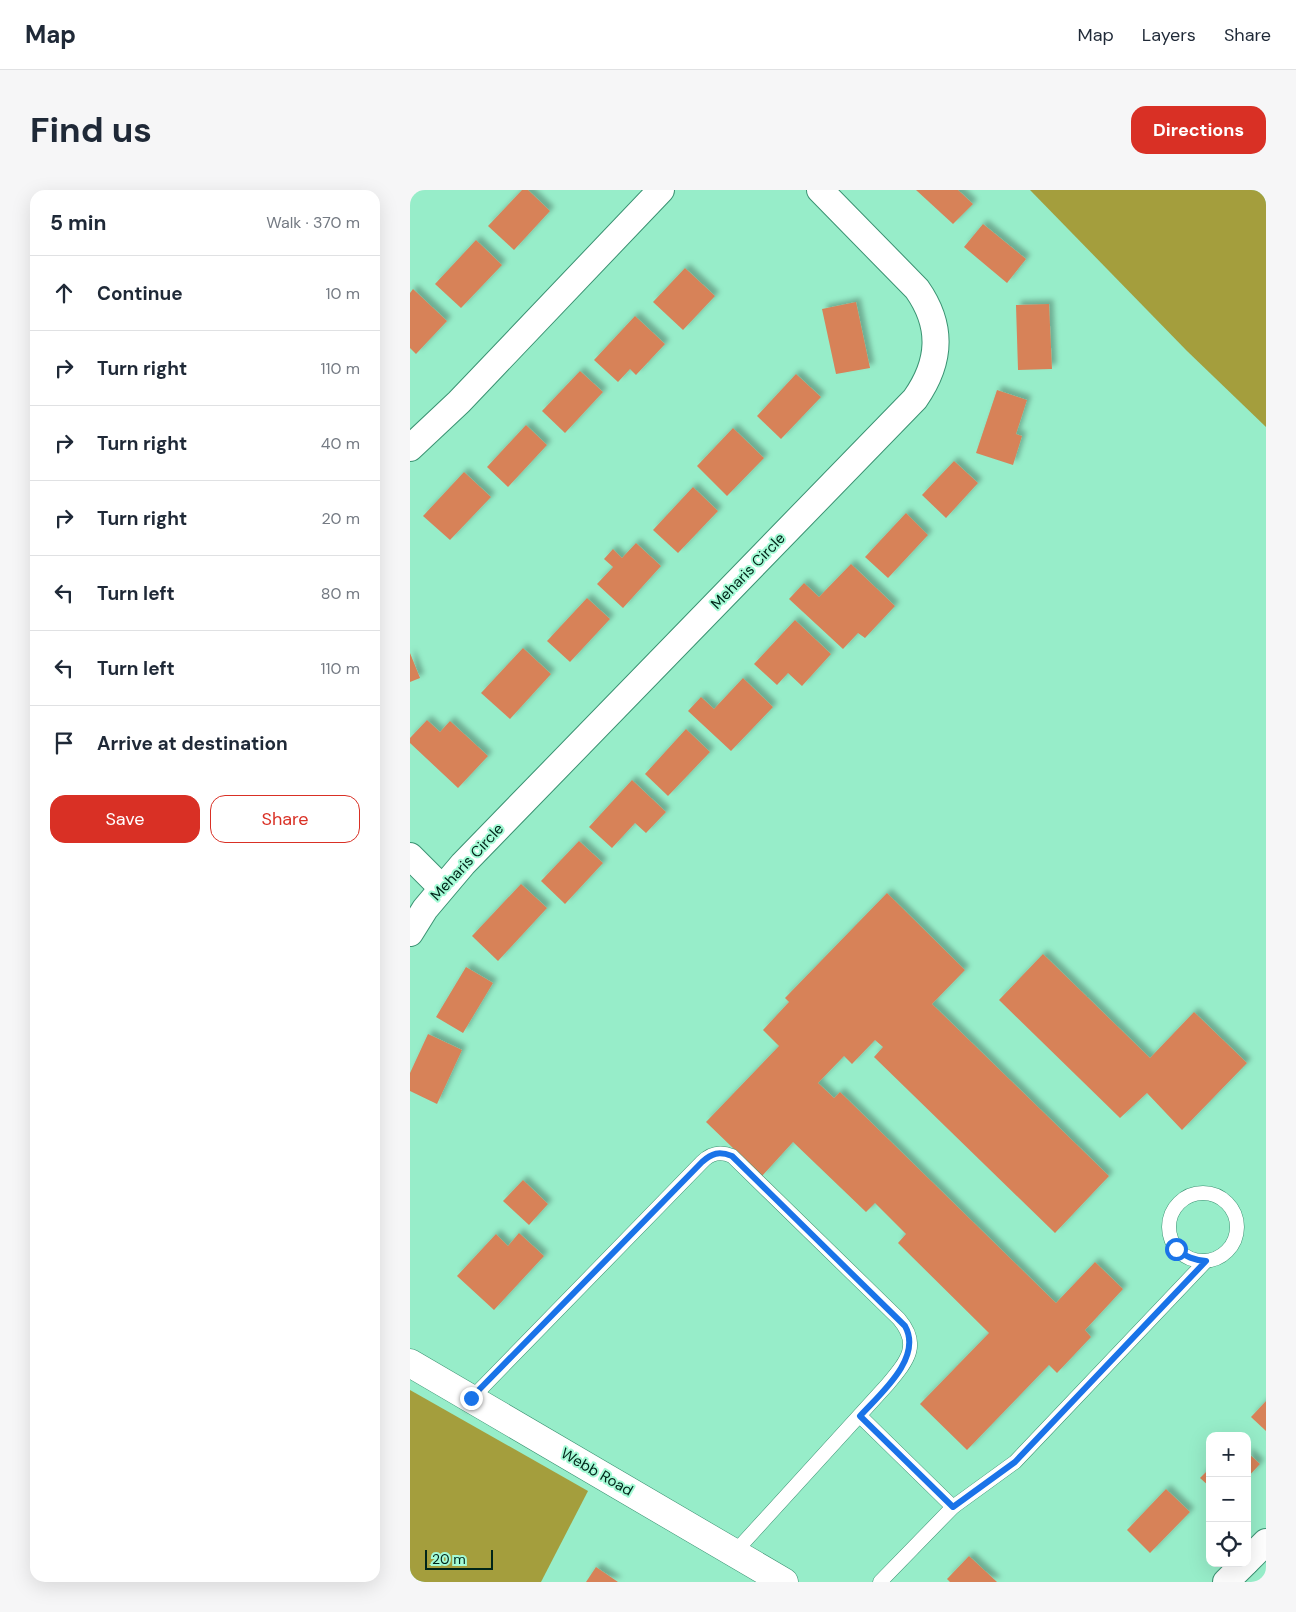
<!DOCTYPE html>
<html lang="en">
<head>
<meta charset="utf-8">
<style>
	:root { --surface:#fff; --page:#f6f6f7; --text:#1f2937; --muted:#747a83; --line:#e0e1e3; --accent:#d93025 }
	body { margin:0; font-family:"DM Sans",sans-serif; background:var(--page); color:var(--text) }
	.controls { position:absolute; right:15px; bottom:15px; display:grid; overflow:hidden; border-radius:10px; box-shadow:0 5px 20px #0002 }
	.controls button { width:45px; height:45px; display:grid; place-items:center; padding:0; border:0; border-bottom:1px solid var(--line); background:var(--surface); color:var(--text); font:25px sans-serif }
	.scale { position:absolute; left:15px; bottom:12px; width:68px; box-sizing:border-box; padding-left:5px; border:2px solid #002519; border-top:0; font-size:14px; line-height:18px; white-space:nowrap; color:#002519; -webkit-text-stroke:4px #a4fbd6; paint-order:stroke }
	.stop { position:absolute; width:15px; height:15px; margin:-11px; border:4px solid #1a73e8; border-radius:50%; background:#fff }
	.stop.end { background:#1a73e8; border-color:#fff; box-shadow:0 1px 5px #0008 }
	.list { margin:0; padding:0; list-style:none }
	h2 { display:flex; justify-content:space-between; align-items:center; height:65px; margin:0; padding:0 20px; font-size:21px }
	h2 small { font-size:16px; font-weight:400; color:var(--muted) }
	.list li { display:grid; grid-template-columns:32px 1fr auto; gap:15px; align-items:center; box-sizing:border-box; height:75px; padding:0 20px; border-top:1px solid var(--line) }
	.list b { display:block; font-size:19px; white-space:nowrap }
	.list em { font-size:16px; font-style:normal; color:var(--muted) }
	.actions { display:flex; gap:10px; padding:15px 20px }
	.actions a { flex:1; padding:11px 0; border:1px solid var(--accent); border-radius:15px; text-align:center; font-size:18px; color:var(--accent) }
	.actions .main { background:var(--accent); color:#fff }
	.icon { flex:none; width:28px; height:28px; fill:none; stroke:currentColor; stroke-width:2; stroke-linecap:round; stroke-linejoin:round }
	.map { position:relative; flex:none; width:856px; height:1392px; overflow:hidden; border-radius:15px }
	header { display:flex; align-items:center; gap:30px; box-sizing:border-box; height:70px; padding:0 25px; background:var(--surface); border-bottom:1px solid var(--line) }
	header strong { font-size:24px }
	nav { display:flex; gap:28px; margin-inline-start:auto; font-size:18px }
	.intro { display:flex; align-items:center; justify-content:space-between; box-sizing:border-box; height:120px; padding:0 30px }
	h1 { margin:0; font-size:35px }
	.button { padding:12px 22px; border-radius:15px; background:var(--accent); color:#fff; font-size:18px; font-weight:700 }
	main { display:flex; gap:30px; padding:0 30px }
	aside { flex:1; background:var(--surface); border-radius:15px; box-shadow:0 5px 20px #0002 }
	.map>svg:first-child { display:block }
</style>
</head>
<body>
<header>
<strong>Map</strong>
<nav><a>Map</a><a>Layers</a><a>Share</a></nav>
</header>
<div class="intro"><h1>Find us</h1><a class="button">Directions</a></div>
<main>
<aside>
<h2>5 min<small>Walk · 370 m</small></h2>
<ul class="list">
<li><svg class="icon" aria-label="ahead" viewBox="0 0 24 24"><path d="M12 20V5M6 11l6-6 6 6"/></svg><div><b>Continue</b></div><em>10 m</em></li>
<li><svg class="icon" aria-label="right" viewBox="0 0 24 24"><path d="M7 20v-9h11M14 6l5 5-5 5"/></svg><div><b>Turn right</b></div><em>110 m</em></li>
<li><svg class="icon" aria-label="right" viewBox="0 0 24 24"><path d="M7 20v-9h11M14 6l5 5-5 5"/></svg><div><b>Turn right</b></div><em>40 m</em></li>
<li><svg class="icon" aria-label="right" viewBox="0 0 24 24"><path d="M7 20v-9h11M14 6l5 5-5 5"/></svg><div><b>Turn right</b></div><em>20 m</em></li>
<li><svg class="icon" aria-label="left" viewBox="0 0 24 24"><path d="M17 20v-9H6M10 6l-5 5 5 5"/></svg><div><b>Turn left</b></div><em>80 m</em></li>
<li><svg class="icon" aria-label="left" viewBox="0 0 24 24"><path d="M17 20v-9H6M10 6l-5 5 5 5"/></svg><div><b>Turn left</b></div><em>110 m</em></li>
<li><svg class="icon" aria-label="arrive" viewBox="0 0 24 24"><path d="M6 21V4h12l-3 4 3 4H6"/></svg><div><b>Arrive at destination</b></div></li>
</ul>
<div class="actions"><a class="main">Save</a><a>Share</a></div>
</aside>
<div class="map">
<svg width="856" height="1392" viewBox="0 0 856 1392">
	<defs>
		<filter id="shadow"><feDropShadow dx="4.5" dy="-4.5" stdDeviation="2.5" flood-color="#0004"/></filter>
	</defs>
	<rect width="100%" height="100%" fill="#97edc9"/>
	<g fill="#a49e3d">
		<path d="M620,0h236v237l-79,-76z"/>
		<path d="M0,1200l178,101 -47,91h-131z"/>
	</g>
	<g fill="#d78259" filter="url(#shadow)">
		<path d="M112,0h6l22,21 -36,39 -26,-24z"/>
		<path d="M506,0h42l15,14 -20,20z"/>
		<path d="M573,34l43,35 -19,24 -43,-36z"/>
		<path d="M66,50l26,25 -41,43 -26,-24z"/>
		<path d="M275,78l30,28 -32,34 -30,-28z"/>
		<path d="M3,99l34,32 -31,33 -6,-6v-55z"/>
		<path d="M446,112l14,66 -34,6 -14,-65z"/>
		<path d="M639,114l3,65 -34,1 -2,-65z"/>
		<path d="M225,126l30,28 -29,31 -6,-6 -12,13 -24,-22z"/>
		<path d="M170,181l23,21 -38,41 -23,-22z"/>
		<path d="M386,184l25,23 -40,42 -24,-23z"/>
		<path d="M587,200l30,10 -11,34 6,2 -9,29 -37,-12z"/>
		<path d="M116,235l21,20 -39,42 -21,-20z"/>
		<path d="M323,238l31,30 -37,38 -30,-30z"/>
		<path d="M544,271l24,22 -32,35 -24,-23z"/>
		<path d="M54,282l27,25 -41,43 -27,-24z"/>
		<path d="M283,297l25,24 -40,42 -25,-23z"/>
		<path d="M496,323l22,22 -40,43 -23,-21z"/>
		<path d="M226,353l25,23 -38,42 -26,-24 16,-17 -9,-8 9,-10 9,9z"/>
		<path d="M441,374l44,42 -30,32 -7,-5 -15,16 -54,-50 15,-16 15,14z"/>
		<path d="M177,408l23,21 -40,43 -23,-21z"/>
		<path d="M385,430l36,34 -29,32 -14,-13 -11,12 -23,-21z"/>
		<path d="M113,458l28,26 -41,45 -29,-26z"/>
		<path d="M0,463l10,25 -10,4z"/>
		<path d="M333,488l30,29 -42,44 -43,-40 13,-14 13,12z"/>
		<path d="M17,530l13,12 10,-11 38,35 -30,32 -48,-45v-5z"/>
		<path d="M276,539l24,23 -42,44 -23,-22z"/>
		<path d="M222,590l34,32 -20,21 -11,-10 -23,25 -23,-21z"/>
		<path d="M169,651l24,22 -38,41 -24,-23z"/>
		<path d="M111,694l26,24 -49,53 -26,-25z"/>
		<path d="M477,703l78,77 -33,34 177,172 -54,57 -181,-176 9,-10 -8,-7 -23,24 -8,-8 -26,27 16,15 6,-6 216,211 39,-41 28,27 -38,41 6,7 -34,36 -8,-8 -82,85 -47,-46 69,-71 -91,-90 8,-9 -31,-31 -9,9 -73,-70 -31,34 -56,-54 73,-76 -16,-16 26,-28 -4,-4z"/>
		<path d="M633,764l107,104 44,-46 53,51 -65,67 -35,-37 -27,25 -121,-118z"/>
		<path d="M56,777l27,16 -30,50 -27,-16z"/>
		<path d="M18,844l34,16 -25,54 -27,-13v-18z"/>
		<path d="M113,990l25,24 -19,21 -26,-24z"/>
		<path d="M109,1043l25,23 -50,54 -37,-34 39,-42 12,12z"/>
		<path d="M856,1211v30l-15,-14z"/>
		<path d="M837,1262l13,12 -13,14z"/>
		<path d="M800,1278v19l-10,-9z"/>
		<path d="M756,1299l24,23 -40,41 -23,-23z"/>
		<path d="M559,1366l28,26h-47l-3,-3z"/>
		<path d="M186,1377l22,15h-32z"/>
	</g>
	<g fill="none" stroke-linecap="round" stroke-linejoin="round">
		<defs>
			<g id="service">
				<circle cx="793" cy="1037" r="34"/>
				<path d="M61,1209l231,-237c9,-9 18,-11 30,-6l167,163c22,26 8,42 -11,65l-154,169"/>
				<path d="M450,1226l93,91"/>
				<path d="M470,1392l73,-75 62,-45 191,-201"/>
			</g>
			<g id="minor">
				<path d="M0,258l49,-46 202,-212"/>
				<path d="M0,666l32,32"/>
				<path d="M0,743l15,-24 38,-45 452,-465c26,-37 28,-73 2,-110l-97,-99"/>
				<path d="M837,1371l19,-19"/>
				<path d="M816,1392l19,-19"/>
			</g>
			<path id="tertiary" d="M0,1173l374,219"/>
		</defs>
		<use href="#service" stroke="#3a9272" stroke-width="15"/>
		<use href="#minor" stroke="#3a9272" stroke-width="28"/>
		<use href="#tertiary" stroke="#3a9272" stroke-width="29"/>
		<use href="#service" stroke="#fff" stroke-width="14"/>
		<use href="#minor" stroke="#fff" stroke-width="26"/>
		<use href="#tertiary" stroke="#fff" stroke-width="28"/>
	</g>
	<g fill="none" stroke-linecap="round" stroke-linejoin="round">
		<path stroke="#1a73e8" stroke-width="6" d="M61,1208l231,-236c10,-9 17,-11 30,-6l173,170c18,32 -25,68 -45,90l93,91 62,-45 191,-201c-12,-1 -20,-4 -30,-12"/>
	</g>
	<g text-anchor="middle" stroke-width="4" stroke-linejoin="round" paint-order="stroke">
		<g font-size="15" fill="#002519" stroke="#a4fbd6">
			<text transform="translate(338 381) rotate(-46)" y="5">Meharis Circle</text>
			<text transform="translate(57 672) rotate(-47)" y="5">Meharis Circle</text>
			<text transform="translate(187 1282) rotate(30)" y="5">Webb Road</text>
		</g>
	</g>
</svg>
<div class="controls">
<button>+</button>
<button>−</button>
<button><svg class="icon" aria-label="locate" viewBox="0 0 24 24"><circle cx="12" cy="12" r="6"/><path d="M12 2v4M12 18v4M2 12h4M18 12h4"/></svg></button>
</div>
<div class="scale">20 m</div>
<div class="stop" style="left:766px;top:1059px"></div>
<div class="stop end" style="left:61px;top:1208px"></div>
</div>
</main>
</body>
</html>
